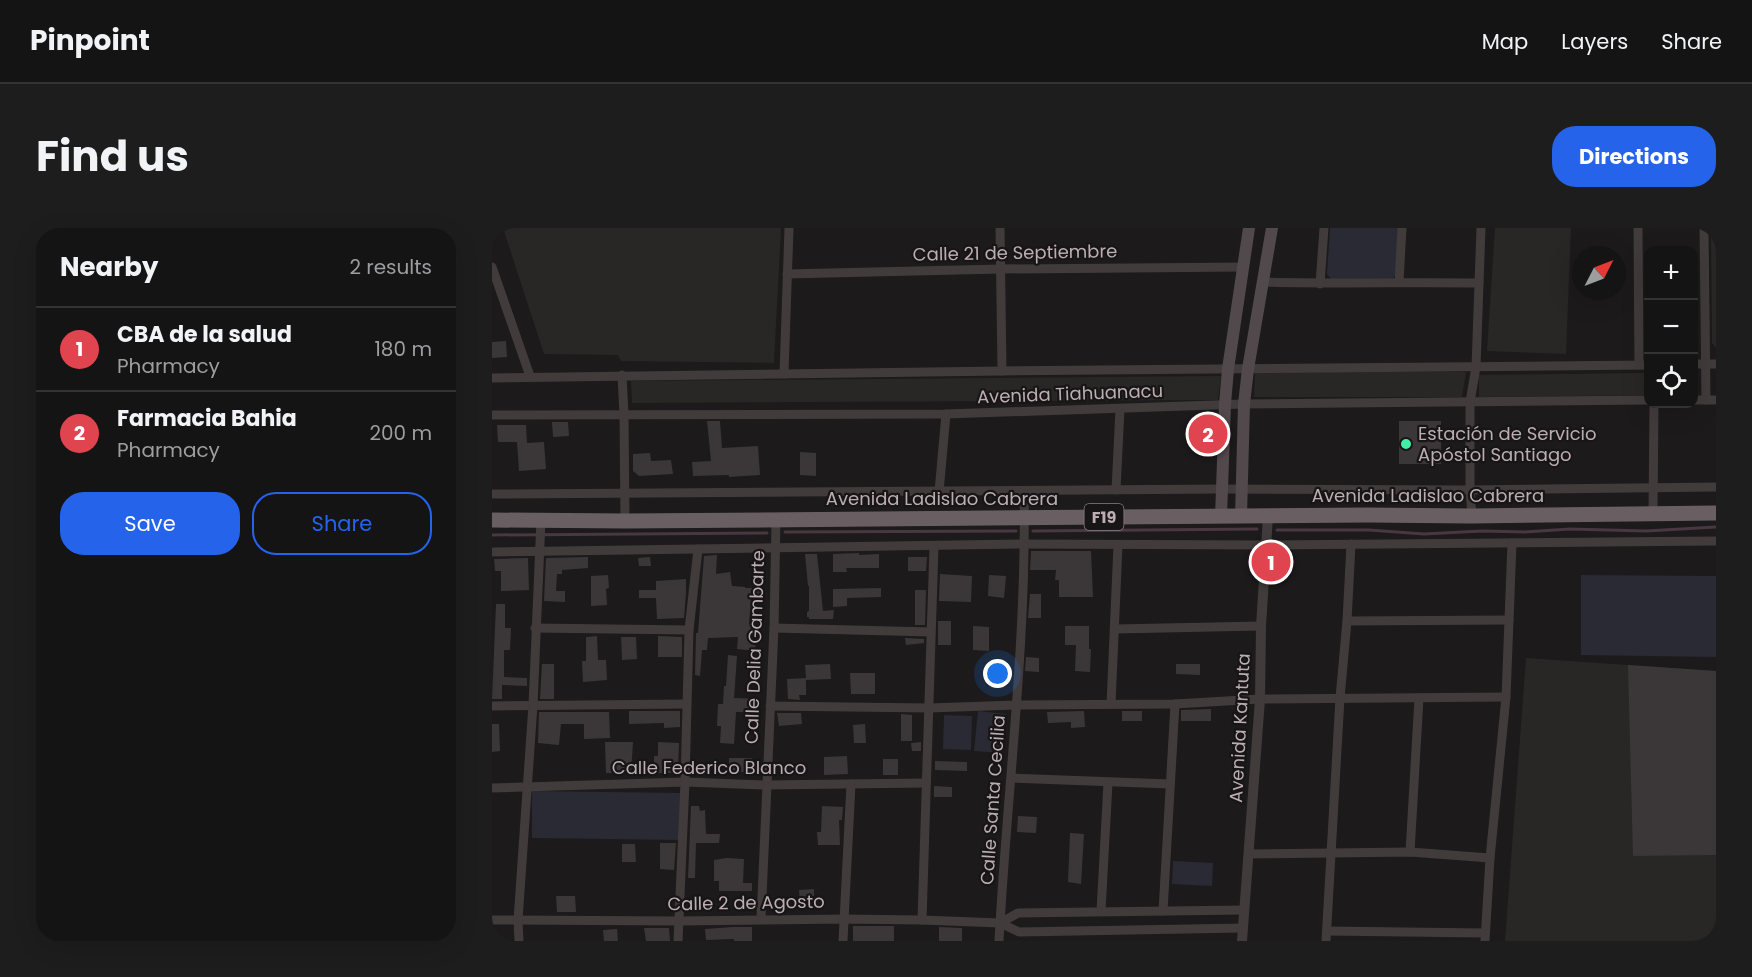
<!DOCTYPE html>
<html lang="en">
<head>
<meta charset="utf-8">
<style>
	:root { --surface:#151414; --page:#1e1d1d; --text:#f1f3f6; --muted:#9d9ea0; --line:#343334; --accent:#2563eb }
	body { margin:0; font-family:Poppins,sans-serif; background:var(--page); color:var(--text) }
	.controls { position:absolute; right:18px; top:18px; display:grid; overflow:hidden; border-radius:12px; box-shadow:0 6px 24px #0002 }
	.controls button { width:54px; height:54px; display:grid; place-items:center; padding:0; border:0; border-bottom:2px solid var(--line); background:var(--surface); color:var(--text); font:30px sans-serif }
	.compass { position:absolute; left:1080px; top:18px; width:54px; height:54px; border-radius:50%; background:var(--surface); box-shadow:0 6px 24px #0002; rotate:48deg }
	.you { position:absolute; left:506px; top:446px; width:21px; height:21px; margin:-15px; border:4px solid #fff; border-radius:50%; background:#1a73e8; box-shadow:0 0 0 9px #1a73e833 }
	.badge { display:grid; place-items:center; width:39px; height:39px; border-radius:50%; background:var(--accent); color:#fff; font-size:20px; font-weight:700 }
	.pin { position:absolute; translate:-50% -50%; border:3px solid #fff; box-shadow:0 2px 6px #0006 }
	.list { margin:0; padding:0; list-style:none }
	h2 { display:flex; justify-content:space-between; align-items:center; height:78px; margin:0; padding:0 24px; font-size:26px }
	h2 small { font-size:20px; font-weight:400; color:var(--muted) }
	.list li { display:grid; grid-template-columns:39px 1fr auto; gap:18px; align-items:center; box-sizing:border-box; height:84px; padding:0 24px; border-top:2px solid var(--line) }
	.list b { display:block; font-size:22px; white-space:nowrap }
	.list p { margin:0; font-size:20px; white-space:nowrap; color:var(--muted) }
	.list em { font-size:20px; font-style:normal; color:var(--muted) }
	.actions { display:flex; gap:12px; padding:18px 24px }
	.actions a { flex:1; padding:14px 0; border:2px solid var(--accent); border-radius:24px; text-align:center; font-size:21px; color:var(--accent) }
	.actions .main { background:var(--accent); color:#fff }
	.icon { flex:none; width:33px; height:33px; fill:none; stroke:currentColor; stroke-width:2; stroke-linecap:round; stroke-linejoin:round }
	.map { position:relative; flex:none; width:1224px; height:713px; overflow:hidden; border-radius:24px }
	header { display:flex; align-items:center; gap:36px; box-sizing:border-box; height:84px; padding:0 30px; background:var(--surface); border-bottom:2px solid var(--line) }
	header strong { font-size:28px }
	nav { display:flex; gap:33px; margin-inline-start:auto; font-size:21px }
	.intro { display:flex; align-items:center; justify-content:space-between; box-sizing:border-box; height:144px; padding:0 36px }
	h1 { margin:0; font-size:42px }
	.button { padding:15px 27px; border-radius:24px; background:var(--accent); color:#fff; font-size:21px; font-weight:700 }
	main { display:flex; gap:36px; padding:0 36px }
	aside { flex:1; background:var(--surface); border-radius:24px; box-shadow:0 6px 24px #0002 }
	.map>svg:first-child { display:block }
</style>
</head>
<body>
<header>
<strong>Pinpoint</strong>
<nav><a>Map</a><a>Layers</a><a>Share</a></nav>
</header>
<div class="intro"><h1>Find us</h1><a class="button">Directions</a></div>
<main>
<aside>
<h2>Nearby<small>2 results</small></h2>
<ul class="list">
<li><span class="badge" style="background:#e0444e">1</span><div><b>CBA de la salud</b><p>Pharmacy</p></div><em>180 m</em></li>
<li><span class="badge" style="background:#e0444e">2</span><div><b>Farmacia Bahia</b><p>Pharmacy</p></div><em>200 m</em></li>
</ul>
<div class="actions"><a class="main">Save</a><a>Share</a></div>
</aside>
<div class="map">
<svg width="1224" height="713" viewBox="0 0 1224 713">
	<rect width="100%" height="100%" fill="#1c1a1a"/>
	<g fill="#292626">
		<path d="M11,0h278l-7,135 -153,-2 -3,-6 -74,-1z"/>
		<path d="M1003,0h76l-5,126 -79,-3z"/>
		<path d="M1219,0h5v120l-4,-5z"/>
		<path d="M763,144h211l-4,25h-208z"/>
		<path d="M1156,145v22l-169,2v-22z"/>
		<path d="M729,148l-3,24 -586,3 -1,-22z"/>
		<path d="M1034,430l190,13v270h-211z"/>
	</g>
	<g fill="#2a2a34">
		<path d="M838,0h68l-2,46 -3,4 -62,1 -4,-5z"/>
		<path d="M1089,347l135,1v81l-135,-2z"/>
		<path d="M486,483l28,3 -3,39 -29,-2z"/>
		<path d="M452,487l28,1 -1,34 -28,-1z"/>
		<path d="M40,563l149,2 1,47 -150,-2z"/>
		<path d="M681,633l40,2 -1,23 -40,-2z"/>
	</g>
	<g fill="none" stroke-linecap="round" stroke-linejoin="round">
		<g stroke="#493742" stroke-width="3">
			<path d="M785,302h92l55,4 58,-3 43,1 45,-3 76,2 70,-4"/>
			<path d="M541,303l224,-2"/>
			<path d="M293,304l231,-1"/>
			<path d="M0,307l275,-2"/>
		</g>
	</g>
	<g fill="#3b3738">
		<path d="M14,113l1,16 -15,1v-16z"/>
		<path d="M215,193h13l2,27 36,-2 2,29 -31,2v-2l-36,1 -1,-14 19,-1z"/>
		<rect x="907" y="193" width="42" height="43"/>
		<path d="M60,194h16l1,14 -16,1z"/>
		<path d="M5,197h29l1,18 17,-1 2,27 -27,2 -2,-29h-19z"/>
		<path d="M308,224l16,1v23l-16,-1z"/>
		<path d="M158,225l1,8 20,-1 2,14 -34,2 -6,-5v-17z"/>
		<path d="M539,323h60l2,46h-34v-17h-4l1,-10h-26z"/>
		<path d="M367,325v2l20,-1v14h-33l1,4h-14v-18z"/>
		<path d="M313,326h12l6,57 11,-1 -1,9h-24v-2h-2v-5l2,-1v-25h-1z"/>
		<path d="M225,327l-1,19 14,-2 2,14 13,1v1h18v9l-12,1 -2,26 8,1 -2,26 -18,-2 1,-12 -30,1 -1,12h-5l-2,26 -5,-1 1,-42h2l6,-77z"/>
		<path d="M96,329v11l-26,2v4h-5l-1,17h9v11l-21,-1 2,-43z"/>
		<path d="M158,329l1,9h-12l-1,-8z"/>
		<path d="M416,329h19l-1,14h-18z"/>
		<path d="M36,330l1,32 -28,1v-20h-6l-1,-12z"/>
		<path d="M448,346l32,2 -1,26 -32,-1z"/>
		<path d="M116,347l1,13 -3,1 1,16 -16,1v-30z"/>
		<path d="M497,347l17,1 -2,22 -16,-2z"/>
		<path d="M194,351v13l-2,26 -27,1 -1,-21h-17v-8h17v-9z"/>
		<path d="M389,360v9l-34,1v8l-14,1v-18z"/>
		<path d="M423,362h11l-1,35h-10z"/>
		<path d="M538,366h11v24h-13z"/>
		<path d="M4,376h9v24h6l-1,22h-6v27l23,1v8l-25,-1v14h-10z"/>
		<rect x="446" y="393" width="13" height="24"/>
		<path d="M481,398l16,1v24l-16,-1z"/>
		<path d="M573,398h24v23h2l-1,23 -15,-1 1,-26h-11z"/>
		<path d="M105,408l1,24h8l1,20 -24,2 -1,-21h4v-24z"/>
		<path d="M166,408l24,1v20h-24z"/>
		<path d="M129,409h15l1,22 -15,1z"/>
		<path d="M413,410l19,1v4l-18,2z"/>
		<path d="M236,427l9,1 -3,42 24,1 -1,13h-21l-2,32 -14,-1 1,-17h-4l1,-22h5l1,-18h2z"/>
		<path d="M534,429l13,1v14l-14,-1z"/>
		<path d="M50,436h12v35h-14z"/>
		<path d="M338,436l1,15 -25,1v15h-7l1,5 -12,-1 -1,-20 19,-1 -1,-13z"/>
		<path d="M684,436h24v11l-24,-1z"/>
		<path d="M1136,437l88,6v184l-83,1z"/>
		<path d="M358,445h25v21h-24z"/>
		<path d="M719,481v12h-30v-11z"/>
		<path d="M137,483h51v16l-16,1v-5l-35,1z"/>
		<path d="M592,483l1,16 -14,1v-6l-23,1 -1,-11z"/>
		<rect x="630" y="483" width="20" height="10"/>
		<path d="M47,484h70l1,26 -26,1v-15h-23l-2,21 -21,-2z"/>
		<path d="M285,485h24l1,11 -23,2z"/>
		<path d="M409,486l11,1v26h-11z"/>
		<path d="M0,496h7l1,27 -8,1z"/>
		<path d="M373,496l1,19h-12l-1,-18z"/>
		<path d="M113,514h28l-2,31h-25z"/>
		<path d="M166,514l21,1 -1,30h-24v-17h4z"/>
		<path d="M429,514v9h-9l-1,-8z"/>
		<path d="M355,528l1,18 -24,1v-18z"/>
		<rect x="237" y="530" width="23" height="14"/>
		<rect x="391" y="531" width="15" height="16"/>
		<path d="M443,533l32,1v9l-32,-1z"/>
		<path d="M442,558l18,1v10h-18z"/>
		<path d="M199,578h8l1,5 5,-1 1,24h14l-1,9h-23l-1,35h-7z"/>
		<path d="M330,578l21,1 -1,13h-3l1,25h-22l-1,-13h4z"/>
		<path d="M526,588l19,1 -1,16 -19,-1z"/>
		<path d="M578,605l14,1 -3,50 -13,-2z"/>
		<path d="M168,615h16l-2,27 -14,-1z"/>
		<path d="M130,616h13l1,18h-14z"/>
		<path d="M235,630l17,1 -1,24h9v8h-33v-10h-5v-21z"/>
		<path d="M322,661v17l-14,1 -1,-17z"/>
		<path d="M64,668h19l1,16h-19z"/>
		<rect x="361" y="698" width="41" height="15"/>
		<path d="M241,699h19v14h-18v-2l-28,1 -1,-11z"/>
		<path d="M447,699l23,1v13h-23z"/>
		<path d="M152,700h25l1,13h-24z"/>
		<path d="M125,701l1,12h-14l-1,-11z"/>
	</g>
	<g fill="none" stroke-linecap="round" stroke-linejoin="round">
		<g stroke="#413b3c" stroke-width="9">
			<path d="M508,0l2,143"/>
			<path d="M1146,0l1,137"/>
			<path d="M1212,0l2,172"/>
			<path d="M0,39l38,109"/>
			<path d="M295,46l214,-5 243,-2"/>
			<path d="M771,54c72,2 144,0 216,1"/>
			<path d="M907,54l3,-54"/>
			<path d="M828,56l4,-56"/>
			<path d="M1202,136h22"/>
			<path d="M292,146l5,-146"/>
			<path d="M130,147l2,40 1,106"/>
			<path d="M0,150l510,-7 646,-6"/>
			<path d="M1202,172h22"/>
			<path d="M0,187l454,-1 298,-10 404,-4"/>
			<path d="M624,262l4,-81"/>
			<path d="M447,264l7,-78"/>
			<path d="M0,266l730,-5 248,1 246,-3"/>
			<path d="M1161,286l1,-110"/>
			<path d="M980,288l-2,-26v-88l6,-35 5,-139"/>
			<path d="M0,324l532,-8 242,1 450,-4"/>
			<path d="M855,393l162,-1"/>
			<path d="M43,400l154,2"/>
			<path d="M282,400l157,4"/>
			<path d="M623,401l146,-3"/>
			<path d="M619,476l7,-159"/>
			<path d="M0,478l194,-2"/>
			<path d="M278,478l159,2 87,-3 159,-1 85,-5 246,-2"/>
			<path d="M520,550l158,6"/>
			<path d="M0,560l193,-6 80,3 161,-2"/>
			<path d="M918,624l9,-154"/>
			<path d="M757,626l161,-2 80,6"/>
			<path d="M609,683l7,-128"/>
			<path d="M671,683l12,-207"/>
			<path d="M269,691l13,-291 2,-109"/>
			<path d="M0,692l187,1 165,-2 78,1 78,3 19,9 224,-4"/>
			<path d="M430,692l12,-374"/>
			<path d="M508,695l18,-10 226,-3"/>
			<path d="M835,703l157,2"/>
			<path d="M27,713l-1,-21 15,-215 8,-185"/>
			<path d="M186,713l7,-159 4,-152 9,-81"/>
			<path d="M351,713l8,-157"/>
			<path d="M507,713c8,-150 28,-300 25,-450"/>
			<path d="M834,713l14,-243 7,-77 4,-77"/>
			<path d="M993,713l5,-83 16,-161 6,-154"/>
		</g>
		<path stroke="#413b3c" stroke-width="10" d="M750,713l18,-242 1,-73 7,-110"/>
		<g stroke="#51494c" stroke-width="12">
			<path d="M729,289l4,-113 3,-35 21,-141"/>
			<path d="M749,289l3,-113 4,-35 24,-141"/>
		</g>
		<path stroke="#695f62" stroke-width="15" d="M0,292l133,1 742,-6 105,1 244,-3"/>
	</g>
	<circle fill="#40efa5" stroke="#171515" stroke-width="2" cx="914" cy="216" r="6"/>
	<g text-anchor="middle" stroke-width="4.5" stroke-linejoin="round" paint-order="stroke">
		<rect fill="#171515" stroke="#8a7f83" stroke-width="1.5" x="592.5" y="276" width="39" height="26" rx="4.5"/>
		<g font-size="16" font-weight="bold" fill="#bbadb2">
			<text x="612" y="295">F19</text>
		</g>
		<g font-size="18" fill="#bbadb2" stroke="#171515">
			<text transform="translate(523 25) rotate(-1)" y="6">Calle 21 de Septiembre</text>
			<text transform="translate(578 166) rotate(-2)" y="6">Avenida Tiahuanacu</text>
			<text x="936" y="274">Avenida Ladislao Cabrera</text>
			<text x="450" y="277">Avenida Ladislao Cabrera</text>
			<text transform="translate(263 419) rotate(-88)" y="6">Calle Delia Gambarte</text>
			<text transform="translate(748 500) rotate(-87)" y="6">Avenida Kantuta</text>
			<text x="217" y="546">Calle Federico Blanco</text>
			<text transform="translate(501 572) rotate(-86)" y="6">Calle Santa Cecilia</text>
			<text transform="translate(254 675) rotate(-1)" y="6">Calle 2 de Agosto</text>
		</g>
		<g font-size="18" fill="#bbadb2" stroke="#171515" text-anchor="start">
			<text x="926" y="212">Estación de Servicio<tspan x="926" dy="21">Apóstol Santiago</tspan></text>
		</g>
	</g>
</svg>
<div class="controls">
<button>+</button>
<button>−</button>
<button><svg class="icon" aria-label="locate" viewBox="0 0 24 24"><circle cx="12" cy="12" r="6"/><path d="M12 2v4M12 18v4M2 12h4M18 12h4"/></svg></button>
</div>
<svg class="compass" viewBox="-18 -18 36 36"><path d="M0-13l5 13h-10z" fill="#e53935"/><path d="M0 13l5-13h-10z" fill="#9d9ea0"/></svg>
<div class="you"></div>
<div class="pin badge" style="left:779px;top:334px;background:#e0444e">1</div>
<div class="pin badge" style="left:716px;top:206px;background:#e0444e">2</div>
</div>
</main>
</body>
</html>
